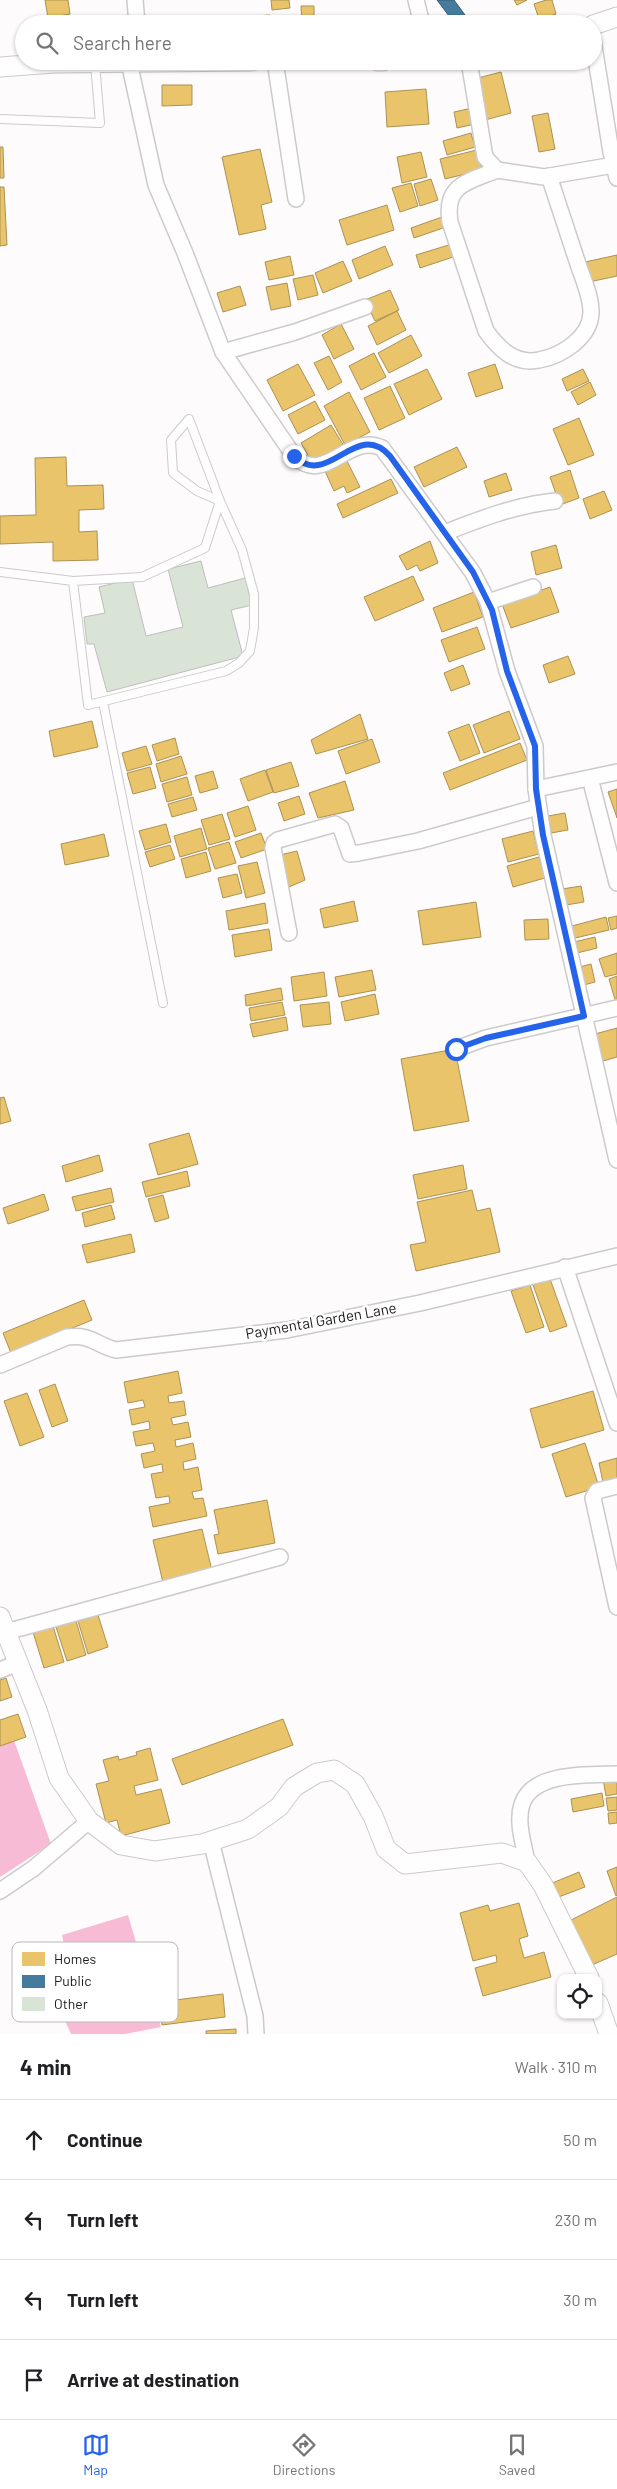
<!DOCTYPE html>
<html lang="en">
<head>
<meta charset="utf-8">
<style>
	:root { --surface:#fff; --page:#f2f2f2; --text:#202124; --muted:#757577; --line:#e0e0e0; --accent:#2563eb }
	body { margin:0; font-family:Barlow,sans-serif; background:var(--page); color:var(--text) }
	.controls { position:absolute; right:15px; bottom:15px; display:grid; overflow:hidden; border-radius:10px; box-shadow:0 1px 4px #0004 }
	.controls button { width:45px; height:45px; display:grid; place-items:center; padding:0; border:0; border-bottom:1px solid var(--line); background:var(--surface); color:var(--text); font:25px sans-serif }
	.stop { position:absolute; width:15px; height:15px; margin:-11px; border:4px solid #2563eb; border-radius:50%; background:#fff }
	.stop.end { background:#2563eb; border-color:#fff; box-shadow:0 1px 5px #0008 }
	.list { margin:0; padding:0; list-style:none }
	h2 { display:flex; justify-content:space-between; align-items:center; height:65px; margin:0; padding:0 20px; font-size:21px }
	h2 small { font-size:16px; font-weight:400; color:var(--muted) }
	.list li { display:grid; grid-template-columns:32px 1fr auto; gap:15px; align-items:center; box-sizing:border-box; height:80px; padding:0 20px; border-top:1px solid var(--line) }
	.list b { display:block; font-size:19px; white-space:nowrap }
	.list em { font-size:16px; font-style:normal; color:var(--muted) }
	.icon { flex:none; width:28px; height:28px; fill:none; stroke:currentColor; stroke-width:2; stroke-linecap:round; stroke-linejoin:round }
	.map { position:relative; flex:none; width:617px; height:2034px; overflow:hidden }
	.search { position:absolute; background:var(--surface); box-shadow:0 1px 4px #0004; left:15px; right:15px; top:15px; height:55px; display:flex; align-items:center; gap:12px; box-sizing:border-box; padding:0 18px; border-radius:28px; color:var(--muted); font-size:19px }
	.sheet { height:385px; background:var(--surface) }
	nav { display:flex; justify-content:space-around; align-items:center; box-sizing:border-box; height:70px; border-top:1px solid var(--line); background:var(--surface); font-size:14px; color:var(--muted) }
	nav a { display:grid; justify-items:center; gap:2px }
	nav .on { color:var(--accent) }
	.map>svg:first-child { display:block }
</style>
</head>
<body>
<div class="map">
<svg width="617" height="2034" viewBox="0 0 617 2034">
	<rect width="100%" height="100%" fill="#fefbfc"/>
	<g fill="#f7bbd6">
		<path d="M11,1732l40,112 -51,33v-143z"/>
		<path d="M128,1915l33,112 -36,7h-54l-23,-51 21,-15 -7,-33z"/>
	</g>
	<g fill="#e9c46a" stroke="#ac9152">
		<path d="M45,0h23l2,14 -22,4z"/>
		<path d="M271,0h18l1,8 -18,2z"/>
		<path d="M514,0h13l-10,5z"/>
		<path d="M546,0h6l4,14 -17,5 -5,-15z"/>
		<path d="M301,6h13v18h-12z"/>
		<path d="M270,15v9h-14l-1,-8z"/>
		<path d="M134,16v8h-14v-7z"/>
		<path d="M501,72l10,41 -26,7 -11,-41z"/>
		<path d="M162,85h30v20l-30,1z"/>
		<path d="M426,89l3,35 -42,3 -2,-35z"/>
		<path d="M472,108l3,16 -18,4 -3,-16z"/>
		<path d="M548,113l7,36 -16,3 -7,-36z"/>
		<path d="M471,133l4,14 -28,8 -4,-14z"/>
		<path d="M0,147h3l1,31h-4z"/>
		<path d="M260,149l12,53 -11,3 5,24 -27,6 -17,-78z"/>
		<path d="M477,150l5,20 -37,9 -5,-20z"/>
		<path d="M421,152l6,25 -25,6 -5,-26z"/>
		<path d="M431,179l7,21 -18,6 -6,-22z"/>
		<path d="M411,183l7,23 -18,6 -8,-24z"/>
		<path d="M0,187h4l3,58 -7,1z"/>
		<path d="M387,205l7,25 -47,15 -8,-25z"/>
		<path d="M442,217l4,10 -32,11 -3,-10z"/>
		<path d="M452,244l4,12 -36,12 -4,-13z"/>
		<path d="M385,246l8,19 -34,14 -7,-19z"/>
		<path d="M617,255v21l-28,6 -4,-20z"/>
		<path d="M290,256l4,19 -25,5 -4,-18z"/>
		<path d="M343,261l9,20 -29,12 -8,-20z"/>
		<path d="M313,275l5,20 -20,5 -5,-21z"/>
		<path d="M287,283l4,23 -20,4 -5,-23z"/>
		<path d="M240,286l6,19 -23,7 -6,-19z"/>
		<path d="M390,290l9,20 -24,11 -10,-21z"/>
		<path d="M397,311l9,19 -29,15 -9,-19z"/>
		<path d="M341,324l13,25 -20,10 -12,-24z"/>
		<path d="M411,335l11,21 -33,17 -11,-20z"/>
		<path d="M374,353l12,24 -25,13 -12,-24z"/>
		<path d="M329,356l13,26 -14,8 -14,-27z"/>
		<path d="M298,364l17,31 -32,16 -16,-31z"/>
		<path d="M495,364l8,24 -27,9 -8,-24z"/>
		<path d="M427,369l15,30 -33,16 -15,-31z"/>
		<path d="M583,369l6,12 -22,10 -5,-12z"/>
		<path d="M590,382l6,13 -18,10 -7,-13z"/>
		<path d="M390,386l15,32 -26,12 -15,-32z"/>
		<path d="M349,392l21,40 -25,13 -21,-39z"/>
		<path d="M315,401l10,19 -27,14 -10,-19z"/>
		<path d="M579,418l15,37 -26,10 -15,-36z"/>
		<path d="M331,425l13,21 -31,18 -12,-21z"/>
		<path d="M457,447l10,20 -43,20 -10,-20z"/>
		<path d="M66,457l1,29 36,-1 1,24 -25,1v22l18,-1 1,29 -45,1v-19l-53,2v-28l36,-1 -1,-57z"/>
		<path d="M347,461l13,26 -13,6 -3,-7 -10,5 -9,-20z"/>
		<path d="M570,470l9,28 -19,7 -10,-28z"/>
		<path d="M506,473l6,17 -23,7 -5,-16z"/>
		<path d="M391,479l7,14 -55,25 -6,-14z"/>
		<path d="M604,491l8,19 -22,9 -7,-20z"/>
		<path d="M430,541l8,22 -18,8 -3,-6 -10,5 -8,-14z"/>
		<path d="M556,545l6,23 -26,7 -5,-23z"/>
		<path d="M413,576l11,24 -49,21 -11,-24z"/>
		<path d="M550,587l9,25 -48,16 -9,-24z"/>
		<path d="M474,592l9,25 -41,15 -9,-24z"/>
		<path d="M477,627l8,22 -36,13 -8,-22z"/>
		<path d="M568,656l7,18 -26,9 -6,-18z"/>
		<path d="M463,665l7,19 -19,7 -7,-18z"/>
		<path d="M509,711l11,28 -36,14 -11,-28z"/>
		<path d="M360,714l8,25 -52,15 -5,-14z"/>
		<path d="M92,721l6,26 -44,10 -5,-26z"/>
		<path d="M469,724l11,29 -20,8 -12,-29z"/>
		<path d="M175,738l4,16 -22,7 -5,-16z"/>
		<path d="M372,739l8,23 -34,12 -8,-23z"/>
		<path d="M520,743l7,17 -77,30 -7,-17z"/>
		<path d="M146,746l6,18 -25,7 -5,-18z"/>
		<path d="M181,756l6,18 -26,8 -5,-18z"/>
		<path d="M291,762l8,24 -25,7 -8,-23z"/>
		<path d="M150,767l6,21 -23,6 -6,-21z"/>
		<path d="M265,770l8,22 -25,9 -8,-22z"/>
		<path d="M213,771l5,17 -18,5 -5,-17z"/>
		<path d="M187,777l5,18 -25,7 -5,-18z"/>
		<path d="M345,781l9,29 -36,8 -9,-25z"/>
		<path d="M617,789v29l-9,-26z"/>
		<path d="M299,796l6,18 -21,7 -6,-18z"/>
		<path d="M193,797l4,13 -25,7 -4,-13z"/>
		<path d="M248,806l8,24 -21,7 -8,-24z"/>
		<path d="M565,813l3,17 -17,3 -3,-17z"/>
		<path d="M222,814l8,25 -21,6 -8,-25z"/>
		<path d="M166,824l5,18 -26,8 -6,-19z"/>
		<path d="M201,828l6,21 -27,8 -6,-21z"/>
		<path d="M533,831l6,23 -31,8 -6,-23z"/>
		<path d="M261,833l6,16 -26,9 -6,-16z"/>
		<path d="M104,834l5,22 -44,9 -4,-21z"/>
		<path d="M229,842l7,21 -21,6 -7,-21z"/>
		<path d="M170,845l5,14 -25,8 -5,-15z"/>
		<path d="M297,851l8,29 -16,7 -9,-32z"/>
		<path d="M206,852l5,19 -25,7 -5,-19z"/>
		<path d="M539,857l6,21 -32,9 -6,-21z"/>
		<path d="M257,862l8,31 -19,5 -8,-32z"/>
		<path d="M237,874l5,19 -19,5 -5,-20z"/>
		<path d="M581,886l3,16 -18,3 -4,-16z"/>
		<path d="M354,901l4,20 -34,7 -4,-19z"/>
		<path d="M476,902l5,35 -58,8 -5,-34z"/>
		<path d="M265,903l3,20 -39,7 -3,-19z"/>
		<path d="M617,916v12l-6,2 -3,-12z"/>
		<path d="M606,917l3,13 -38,9 -3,-12z"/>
		<path d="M548,919l1,20 -24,1 -1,-20z"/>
		<path d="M269,929l3,21 -37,7 -3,-22z"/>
		<path d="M595,937l2,11 -20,5 -3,-11z"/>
		<path d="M617,953v21l-12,3 -6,-18z"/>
		<path d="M591,964l4,18 -15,4 -4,-18z"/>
		<path d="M372,970l4,20 -37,7 -4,-20z"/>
		<path d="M324,972l3,24 -33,5 -3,-24z"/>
		<path d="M617,976v27h-1l-7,-24z"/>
		<path d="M281,988l2,12 -37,6 -1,-11z"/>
		<path d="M375,994l4,20 -34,7 -4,-19z"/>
		<path d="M282,1002l3,13 -34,6 -2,-13z"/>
		<path d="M329,1002l2,22 -28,3 -3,-22z"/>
		<path d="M286,1017l2,13 -35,7 -3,-13z"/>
		<path d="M617,1028v29l-14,4 -8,-27z"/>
		<path d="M455,1049l14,72 -55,10 -13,-72z"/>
		<path d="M4,1097l7,24 -11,3v-26z"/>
		<path d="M189,1133l9,31 -40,11 -9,-31z"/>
		<path d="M99,1155l4,16 -37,11 -4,-16z"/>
		<path d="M463,1165l4,24 -49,10 -5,-24z"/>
		<path d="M187,1171l3,15 -44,11 -4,-15z"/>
		<path d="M111,1188l3,14 -38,9 -4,-14z"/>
		<path d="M472,1190l5,21 13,-3 10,44 -84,19 -6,-26 16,-3 -9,-40z"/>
		<path d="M44,1194l5,16 -41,14 -5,-16z"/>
		<path d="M163,1195l6,23 -14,4 -7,-23z"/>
		<path d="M111,1205l4,14 -30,8 -3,-14z"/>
		<path d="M131,1234l4,18 -48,11 -5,-18z"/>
		<path d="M550,1279l17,47 -17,6 -17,-47z"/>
		<path d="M530,1285l14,42 -18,6 -15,-42z"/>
		<path d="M84,1300l8,20 -81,33 -8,-20z"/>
		<path d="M178,1371l4,22 -14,3 1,7 15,-2 2,14 -15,3 2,7 15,-3 3,15 -16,3 1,7 17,-4 3,16 -13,3 1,8 14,-3 4,23 -10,2 2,7 9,-1 4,18 -54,11 -4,-20 21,-4 -1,-7 -13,2 -5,-24 12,-2 -1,-8 -18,4 -3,-14 14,-3 -2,-8 -17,3 -3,-14 17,-3 -1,-8 -17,4 -3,-15 16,-3 -2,-7 -15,3 -4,-21z"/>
		<path d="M55,1384l13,37 -16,6 -13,-37z"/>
		<path d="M593,1391l11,39 -63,18 -11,-39z"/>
		<path d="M27,1393l17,44 -24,9 -16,-45z"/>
		<path d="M585,1443l14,44 -33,10 -14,-43z"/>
		<path d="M617,1458v26l-13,3 -5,-24z"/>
		<path d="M267,1500l8,43 -57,11 -4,-19 5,-1 -5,-24z"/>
		<path d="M202,1529l11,46 -49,12 -11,-47z"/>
		<path d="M98,1615l10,32 -20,7 -10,-33z"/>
		<path d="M76,1621l10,34 -19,6 -11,-34z"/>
		<path d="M53,1626l11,36 -20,6 -11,-36z"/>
		<path d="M6,1678l6,19 -12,4v-21z"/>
		<path d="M18,1714l8,23 -26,9v-26z"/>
		<path d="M283,1719l10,26 -111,40 -10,-26z"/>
		<path d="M150,1748l8,32 -24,6 2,9 25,-6 9,34 -49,13 -4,-16 -11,3 -10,-39 13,-3 -6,-21 15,-4 1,4 18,-5 -1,-3z"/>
		<path d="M617,1777v17l-11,2 -3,-17z"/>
		<path d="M602,1793l2,13 -31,6 -2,-13z"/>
		<path d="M617,1797v13l-9,1 -2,-13z"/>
		<path d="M617,1812v11l-8,1 -1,-11z"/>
		<path d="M617,1867v28l-1,1 -9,-25z"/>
		<path d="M579,1872l6,15 -29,11 -6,-14z"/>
		<path d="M617,1897v57l-25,11 -25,-43z"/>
		<path d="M519,1903l9,33 -9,3 5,19 20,-6 7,25 -68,19 -8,-28 22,-6 -1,-7 -23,6 -13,-48 28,-8 2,6z"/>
		<path d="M223,1994l2,23 -63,8 -3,-23z"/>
		<path d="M236,2029v5h-30v-3z"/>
	</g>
	<path fill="#457b9d" stroke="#395e76" d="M437,0h17l11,15 2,9h-12z"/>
	<path fill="#d9e3d6" stroke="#bebebd" d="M201,561l7,27 37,-10 7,27 -21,5 12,46 -136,36 -13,-48h-7l-3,-27 21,-4 -6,-26 33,-8 14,57 37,-9 -15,-58z"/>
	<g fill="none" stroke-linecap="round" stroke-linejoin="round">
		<defs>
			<g id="service">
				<path d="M0,119l100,4 -5,-60"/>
				<path d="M0,572l73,9 15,124 138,-34 13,-8 11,-12 4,-23v-34l-12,-44 -22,-49 -31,-82 -18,21 2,33 24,18 23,10 -15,47 -63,29 -69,4"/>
				<path d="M103,702l60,301"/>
			</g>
			<g id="minor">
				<path d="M135,0l2,24"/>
				<path d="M416,0l6,24"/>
				<path d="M593,40l18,112 6,26"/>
				<path d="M275,61l21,138"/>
				<path d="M469,61l16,96 12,13 47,7 70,-12"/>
				<path d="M129,62l27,123 29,68 38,99 71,104c31,31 54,-24 88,-8l91,125 15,29 19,69 28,75 1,43 7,46 74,325"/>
				<path d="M497,170c-29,12 -53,14 -47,52l36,109c13,18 29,34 53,29 23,-4 52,-23 52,-48 0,-15 -7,-31 -12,-45 -10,-30 -20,-60 -30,-91"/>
				<path d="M223,352l72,-20 70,-25"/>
				<path d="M444,533c36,-14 72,-28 111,-32"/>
				<path d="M488,602l45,-15"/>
				<path d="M590,778l27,105"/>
				<path d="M536,789l81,-17"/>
				<path d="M289,933l-16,-85 1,-5 4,-3 57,-16 6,4 9,26 9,-1 59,-12 120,-34"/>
				<path d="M456,1049l30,-11 131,-30"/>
				<path d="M565,1267l52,156"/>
				<path d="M0,1365l67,-28c26,-3 28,8 49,13l171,-20 133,-27 197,-47"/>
				<path d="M617,1486l-20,5 -4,7 24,109"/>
				<path d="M6,1632l274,-75"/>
				<path d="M0,1670l18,-7"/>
				<path d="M211,1841l44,175 1,18"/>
				<path d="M527,1862c-3,-17 -11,-40 -5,-58 11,-33 68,-29 95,-30"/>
				<path d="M0,1891l34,-23 55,-47"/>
			</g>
			<g id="tertiary">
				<path d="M593,25l24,-8"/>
				<path d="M378,61h5"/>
				<path d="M0,67l54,-4 198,-2"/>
				<path d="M0,1617l37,93 22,68 30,43 32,24 34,6 47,-7 46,-15 31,-22 15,-20 23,-14 17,-3 21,14 18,32 13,33 19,15 97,-11 25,9 16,23 46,93"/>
				<path d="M598,2003l11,31"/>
			</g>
		</defs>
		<use href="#service" stroke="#cccacb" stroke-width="10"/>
		<use href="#minor" stroke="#cccacb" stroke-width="18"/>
		<use href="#tertiary" stroke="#cccacb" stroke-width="21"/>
		<use href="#service" stroke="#fffeff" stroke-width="8"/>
		<use href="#minor" stroke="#fffeff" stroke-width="15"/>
		<use href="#tertiary" stroke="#fffeff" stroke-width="19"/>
	</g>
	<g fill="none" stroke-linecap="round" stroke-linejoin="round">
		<path stroke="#2563eb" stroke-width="6" d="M294,456c34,34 62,-38 96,0l83,116 19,38 15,61 28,75 1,43 7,46 41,181 -98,22 -30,11"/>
	</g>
	<g text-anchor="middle" stroke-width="5" stroke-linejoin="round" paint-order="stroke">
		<g font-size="15" fill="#1c1a1b" stroke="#fff">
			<text transform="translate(321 1321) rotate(-10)" y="5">Paymental Garden Lane</text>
		</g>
	</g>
	<rect x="12" y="1942" width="166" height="80" rx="8" fill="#fff" stroke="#bbbabb" stroke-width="1"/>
	<rect x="22" y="1952" width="23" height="14" fill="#e9c46a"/>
	<rect x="22" y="1975" width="23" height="13" fill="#457b9d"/>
	<rect x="22" y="1997" width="23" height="14" fill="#d9e3d6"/>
	<g font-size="14" fill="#1c1a1b">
		<text x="54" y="1964">Homes</text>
		<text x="54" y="1986">Public</text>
		<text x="54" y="2009">Other</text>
	</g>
</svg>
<div class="controls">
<button><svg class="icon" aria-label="locate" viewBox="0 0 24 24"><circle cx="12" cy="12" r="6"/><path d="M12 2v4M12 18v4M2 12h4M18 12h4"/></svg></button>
</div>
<div class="stop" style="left:456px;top:1049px"></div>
<div class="stop end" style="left:294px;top:456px"></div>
<div class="search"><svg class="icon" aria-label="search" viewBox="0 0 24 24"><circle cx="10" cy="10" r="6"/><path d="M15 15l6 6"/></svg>Search here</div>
</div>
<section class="sheet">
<h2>4 min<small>Walk · 310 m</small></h2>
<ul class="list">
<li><svg class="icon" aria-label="ahead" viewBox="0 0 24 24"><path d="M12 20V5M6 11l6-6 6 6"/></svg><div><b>Continue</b></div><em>50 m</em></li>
<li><svg class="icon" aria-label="left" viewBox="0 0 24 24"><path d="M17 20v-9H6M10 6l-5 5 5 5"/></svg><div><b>Turn left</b></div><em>230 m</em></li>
<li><svg class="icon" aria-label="left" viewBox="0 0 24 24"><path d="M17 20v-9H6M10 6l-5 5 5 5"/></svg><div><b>Turn left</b></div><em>30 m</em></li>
<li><svg class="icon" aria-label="arrive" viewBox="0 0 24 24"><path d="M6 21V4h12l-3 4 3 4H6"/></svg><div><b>Arrive at destination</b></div></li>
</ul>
</section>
<nav>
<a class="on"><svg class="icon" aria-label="map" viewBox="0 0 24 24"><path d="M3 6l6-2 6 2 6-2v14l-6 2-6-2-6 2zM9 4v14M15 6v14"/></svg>Map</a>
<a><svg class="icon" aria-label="directions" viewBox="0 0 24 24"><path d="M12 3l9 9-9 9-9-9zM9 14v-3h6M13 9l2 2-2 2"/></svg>Directions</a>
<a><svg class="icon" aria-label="saved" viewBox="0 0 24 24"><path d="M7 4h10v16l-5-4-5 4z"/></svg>Saved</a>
</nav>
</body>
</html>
